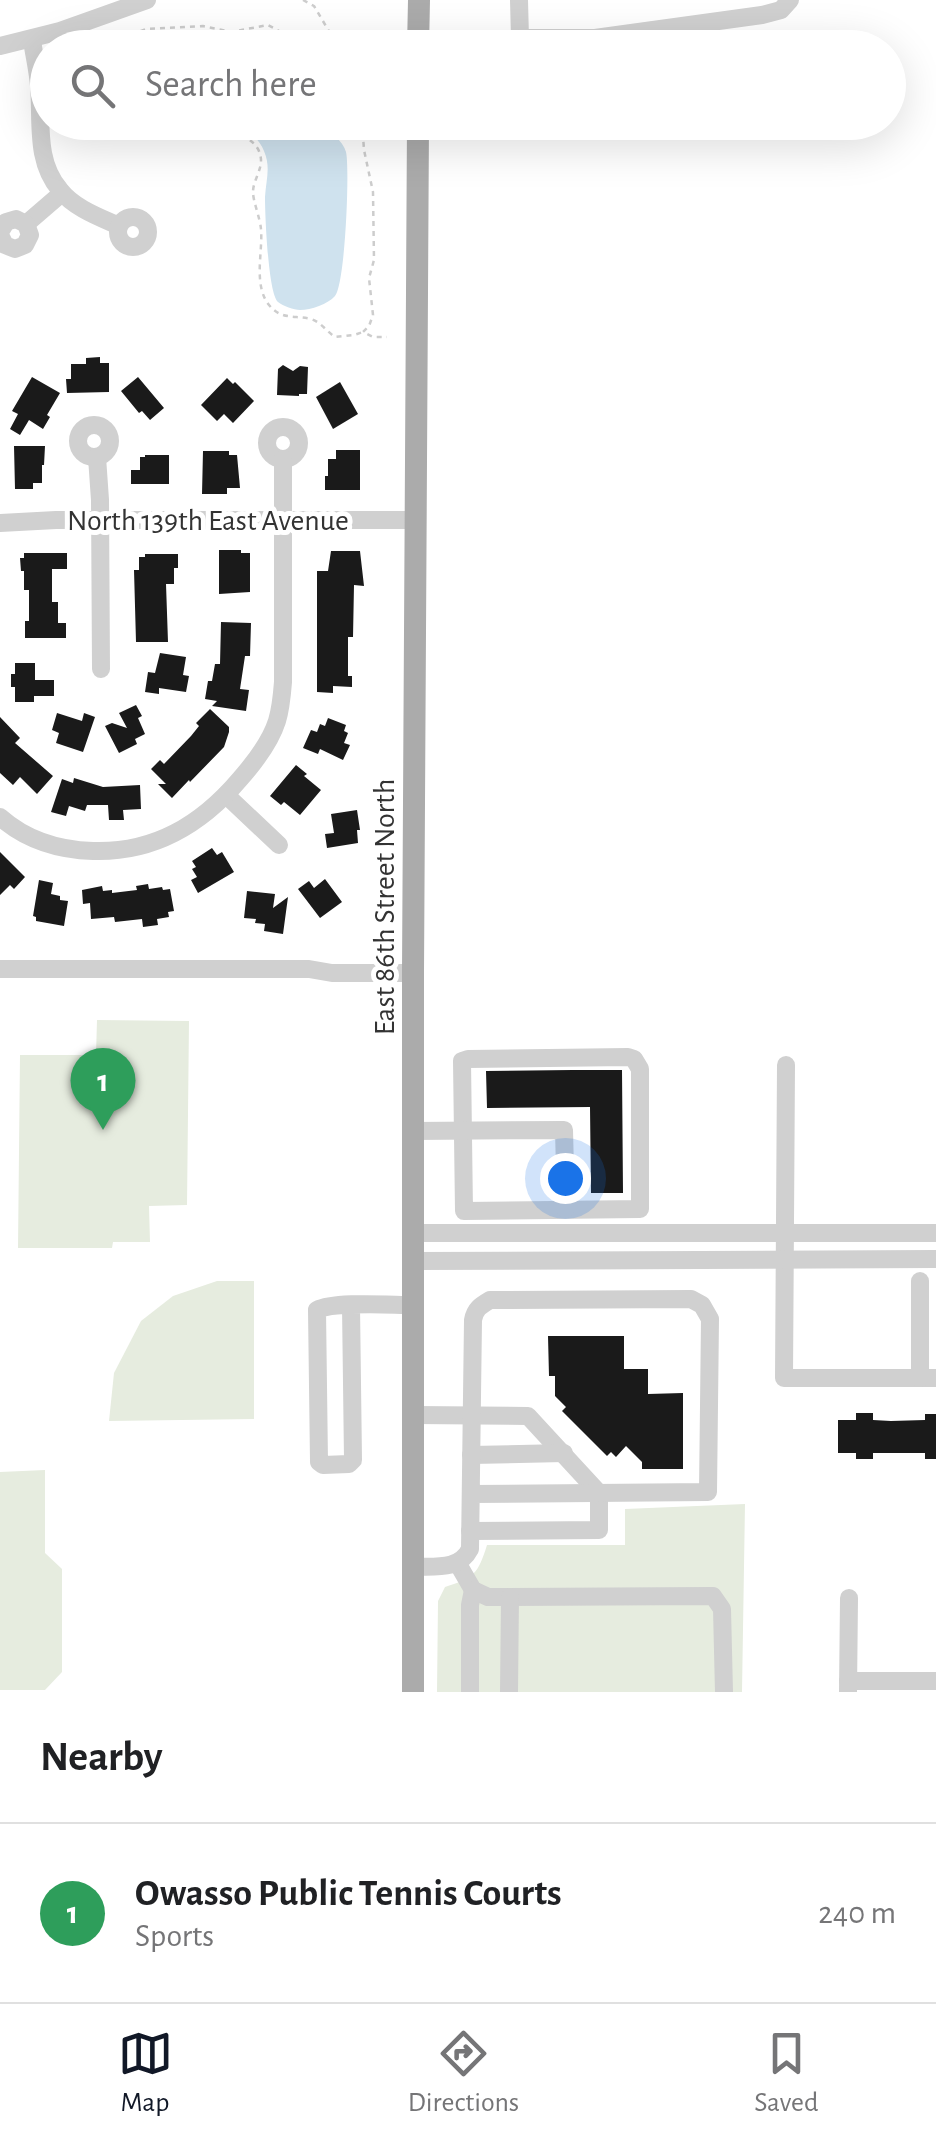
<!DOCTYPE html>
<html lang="en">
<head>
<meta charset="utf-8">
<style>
	:root { --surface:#fff; --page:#f2f2f2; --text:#202124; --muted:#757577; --line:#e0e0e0; --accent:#111827 }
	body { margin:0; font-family:"Alegreya Sans",sans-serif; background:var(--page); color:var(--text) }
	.you { position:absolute; left:565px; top:1178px; width:35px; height:35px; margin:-25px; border:8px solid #fff; border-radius:50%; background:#1a73e8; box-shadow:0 0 0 15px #1a73e833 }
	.badge { display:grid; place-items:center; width:65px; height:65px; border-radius:50%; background:var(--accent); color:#fff; font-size:32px; font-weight:700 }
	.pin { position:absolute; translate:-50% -82px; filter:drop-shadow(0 2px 5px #0008) }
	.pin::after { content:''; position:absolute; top:52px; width:35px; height:30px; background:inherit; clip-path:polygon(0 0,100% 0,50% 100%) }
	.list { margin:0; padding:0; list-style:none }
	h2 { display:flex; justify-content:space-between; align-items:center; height:130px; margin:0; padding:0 40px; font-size:42px }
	h2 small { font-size:32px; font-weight:400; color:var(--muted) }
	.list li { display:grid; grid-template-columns:65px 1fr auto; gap:30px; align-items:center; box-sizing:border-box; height:180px; padding:0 40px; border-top:2px solid var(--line) }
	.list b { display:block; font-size:38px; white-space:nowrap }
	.list p { margin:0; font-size:32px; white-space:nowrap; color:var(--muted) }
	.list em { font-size:32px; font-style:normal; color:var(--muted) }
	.icon { flex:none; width:55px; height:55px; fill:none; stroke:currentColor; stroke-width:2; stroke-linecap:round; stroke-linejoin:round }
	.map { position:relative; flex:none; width:936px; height:1692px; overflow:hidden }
	.search { position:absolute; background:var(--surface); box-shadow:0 10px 40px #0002; left:30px; right:30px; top:30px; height:110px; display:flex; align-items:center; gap:25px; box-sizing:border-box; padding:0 35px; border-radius:55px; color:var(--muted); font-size:38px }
	.sheet { height:310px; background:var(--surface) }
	nav { display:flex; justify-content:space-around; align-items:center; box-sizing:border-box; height:140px; border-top:2px solid var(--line); background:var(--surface); font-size:28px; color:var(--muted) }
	nav a { display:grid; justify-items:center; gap:5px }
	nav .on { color:var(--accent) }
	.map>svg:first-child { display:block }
</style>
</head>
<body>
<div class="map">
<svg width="936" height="1692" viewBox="0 0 936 1692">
	<rect width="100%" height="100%" fill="#fff"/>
	<g fill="#e6ecdf">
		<path d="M97,1020l92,1 -2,184 -38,1 1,36h-37l-1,6h-94l2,-193h76z"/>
		<path d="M217,1281h37v138l-145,2 5,-48 27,-52 32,-25z"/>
		<path d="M45,1470v83l17,16v103l-17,18h-45v-218z"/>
		<path d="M745,1504l-3,188h-305l1,-91 7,-14c29,-9 33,-13 42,-42h138v-36z"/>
	</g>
	<path fill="#cfe2ee" d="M230,123h92c7,9 21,17 24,29 4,18 -1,133 -11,144 -7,8 -24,14 -35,14 -6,0 -17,-4 -22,-8 -10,-9 -13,-89 -13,-105 1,-17 6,-30 -1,-46 -6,-15 -19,-22 -34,-28z"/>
	<g fill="#1a1a1a">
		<path d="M100,357v6h9v29l-42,1 -1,-14h5v-15h15v-6z"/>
		<path d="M283,365l10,6 7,-5 8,1 -1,27h-8v2l-22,-1 1,-26z"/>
		<path d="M32,377l28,16 -13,22 3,2 -7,12 -14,-9 -9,15 -10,-6 8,-15 -6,-3z"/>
		<path d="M138,377l26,31 -14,12 -8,-9 -3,2 -18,-22z"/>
		<path d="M227,378l6,6 2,-2 19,19 -21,22 -9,-9 -7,7 -16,-16z"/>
		<path d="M340,382l18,32 -25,15 -17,-32z"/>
		<path d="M14,446h31l-1,19h-2v18h-9v6h-18z"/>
		<path d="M336,450h24v40h-35v-14h3v-17h8z"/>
		<path d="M203,451h26v4h8l3,33h-13v6h-25z"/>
		<path d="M145,455h24v29h-38v-14h9v-13h5z"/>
		<path d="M219,550h22v3h9v39l-31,2z"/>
		<path d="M331,551h29l4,35 -10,-1 -1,52h-5v39h4v11l-19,-1v7l-16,-1v-121h11z"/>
		<path d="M24,553h43v16h-15v33h6v21h8v15h-41v-17h4v-31h-5v-19h-3l-1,-13h4z"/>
		<path d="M145,554h33v14h-4v16h-8l2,58h-32l-2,-72h5v-13h6z"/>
		<path d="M221,622l30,1 -1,33h-5l-5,33 9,1 -3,21 -34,-5 5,-5 -12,-2 3,-18h4l3,-17h5z"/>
		<path d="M160,653l26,4 -3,18 6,1 -3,16 -27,-4v6l-14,-2 3,-20 7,1z"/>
		<path d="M15,663h20v17h19v16h-20v6h-19v-15h-4v-13h4z"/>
		<path d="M136,705l6,11 -4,2 7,16 -10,5 2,5 -18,9 -14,-27 7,-3 15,5 -8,-15z"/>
		<path d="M210,709l19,18v5l-5,15 -34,35 -1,-2 -17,18 -14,-14h8l-15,-15 9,-9 4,4 27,-28 8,-10 -3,-3z"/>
		<path d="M57,713l25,8 2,-8 11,4 -12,35 -27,-9 3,-10 -7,-3z"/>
		<path d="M0,717l20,21 -5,5 38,33 -16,18 -17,-17 -7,8 -13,-12z"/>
		<path d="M328,718l18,7 -2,6 4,2 -4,10 6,2 -7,15 -23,-11 -2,5 -15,-6 8,-18 6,2 3,-8 5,2z"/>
		<path d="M296,765l11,9 -3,2 17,14 -21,25 -16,-13 -3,3 -11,-9z"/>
		<path d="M74,778l29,9 37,-2 1,24 -18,1 1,10h-15l-1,-15h-21l-2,6 -16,-5 -3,10 -15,-4 11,-33 11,4z"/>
		<path d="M357,810l3,20h-3l1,13 -31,5 -2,-14 9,-1 -3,-19z"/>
		<path d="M212,848l5,7 5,-3 12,20 -36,21 -7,-13 6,-3 -5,-8 4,-2 -4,-6z"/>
		<path d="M0,852l25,25 -11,12 -4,-4 -10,10z"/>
		<path d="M325,879l17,23 -22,16 -22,-29 11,-8 5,7z"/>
		<path d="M39,880l14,3 -2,11 9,2v4l8,1 -4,25 -28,-5v-4l-3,-1z"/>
		<path d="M148,884l1,5 13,-2 1,3 7,-1 4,22 -6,1 1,5 -12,2 1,6 -15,2 -1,-8 -27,3 -1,-5 -23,2 -1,-16 -7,1 -1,-14 20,-4 1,5 9,-1v3l25,-3 -1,-4z"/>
		<path d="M247,891l28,3 -2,14 15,-11 -5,37 -19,-3 1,-7 -10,-1 1,-4 -12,-1z"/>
		<path d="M573,1070h49l1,123h-32l-1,-86 -103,1 -1,-37z"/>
		<path d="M548,1336h76v33h24v25l35,-1v76h-41v-7l-16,-16 -10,11 -5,-5 -4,4 -45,-45 4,-4 -11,-11v-20h-6z"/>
		<path d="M856,1413h17v7l18,1 34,-1v-6h11v45h-11v-6h-52v6h-17v-6h-18v-33h18z"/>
	</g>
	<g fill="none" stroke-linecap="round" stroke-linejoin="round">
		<g stroke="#cdcdcd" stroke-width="2.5" stroke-dasharray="5 5" stroke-linecap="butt">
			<path d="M303,0l11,6 25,42"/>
			<path d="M135,48l-1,-11 4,-5 8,-3 57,-3 28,6 37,-7 13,7 11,16"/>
			<path d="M193,122c22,7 69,9 68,40 -1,11 -8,20 -8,30 0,9 7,26 8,37 2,23 -8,56 8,76 12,15 25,10 42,14 10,3 16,13 24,18l19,-2 9,-3"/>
			<path d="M338,122l6,9 17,4"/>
			<path d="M362,122l2,28 9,42 1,68 -5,18 4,37 -4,11 -6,6 10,5h14"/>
		</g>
		<g stroke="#d0d0d0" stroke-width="18">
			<path d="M519,0l1,38"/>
			<path d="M32,40c2,15 6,31 7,46 3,36 -4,75 21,104 14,18 39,27 59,36"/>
			<path d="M0,46l60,-15 87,-31"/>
			<path d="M519,48l1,-10h75l167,-23 19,-5 9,-10"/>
			<circle cx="133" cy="232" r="15"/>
			<path d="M26,224l36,-31"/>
			<path d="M0,232l6,-10 10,-3 10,5 4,11 -5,10 -10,4 -10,-4 -5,-10"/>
			<circle cx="94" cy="441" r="16"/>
			<circle cx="283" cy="443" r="16"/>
			<path d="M97,457l3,43 1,169"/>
			<path d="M0,523l56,-3h360"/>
			<path d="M226,795l53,50"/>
			<path d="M0,817c26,23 59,33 93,34 61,2 108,-26 147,-72 15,-17 30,-36 37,-58 4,-13 5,-26 6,-39v-223"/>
			<path d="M0,969h309l23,4h81"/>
			<path d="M628,1057l6,2 6,10v140l-176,2 -2,-150 6,-2z"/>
			<path d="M786,1065l-2,313h152"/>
			<path d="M413,1131l151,-1 2,79"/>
			<path d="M413,1233h523"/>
			<path d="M413,1261l523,-2"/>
			<path d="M920,1281v97"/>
			<path d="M351,1306l2,154 -4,4 -26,1 -4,-3 -2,-152c17,-9 73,-5 96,-5"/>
			<path d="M413,1415l115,1 71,77v37l-129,1"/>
			<path d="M471,1455l93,-2"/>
			<path d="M458,1564l15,26 15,7 225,-1 9,13 2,83"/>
			<path d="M413,1567c21,-1 46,4 57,-18l3,-229c2,-11 7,-14 17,-20l201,-1 11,6 8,14 -2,173 -237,2"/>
			<path d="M848,1681h88"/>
			<path d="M470,1692v-87l3,-15"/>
			<path d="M509,1692l1,-95"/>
			<path d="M848,1692l1,-94"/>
		</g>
		<g stroke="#ababab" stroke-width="22">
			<path d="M418,48l1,-48"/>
			<path d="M413,1692v-719l5,-851"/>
		</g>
	</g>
	<g text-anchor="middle" stroke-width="10" stroke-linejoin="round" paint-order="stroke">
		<g font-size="30" fill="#333" stroke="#fff">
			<text x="208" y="530">North 139th East Avenue</text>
			<text transform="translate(384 907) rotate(-90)" y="10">East 86th Street North</text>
		</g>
	</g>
</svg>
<div class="you"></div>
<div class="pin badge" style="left:103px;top:1130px;background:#2e9e5b">1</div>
<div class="search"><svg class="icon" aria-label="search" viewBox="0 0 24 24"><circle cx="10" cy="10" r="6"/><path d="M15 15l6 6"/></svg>Search here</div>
</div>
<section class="sheet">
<h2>Nearby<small></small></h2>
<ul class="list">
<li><span class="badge" style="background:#2e9e5b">1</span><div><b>Owasso Public Tennis Courts</b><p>Sports</p></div><em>240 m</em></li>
</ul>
</section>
<nav>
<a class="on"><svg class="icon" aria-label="map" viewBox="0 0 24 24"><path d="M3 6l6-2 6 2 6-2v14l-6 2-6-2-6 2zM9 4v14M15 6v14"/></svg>Map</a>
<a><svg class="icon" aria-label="directions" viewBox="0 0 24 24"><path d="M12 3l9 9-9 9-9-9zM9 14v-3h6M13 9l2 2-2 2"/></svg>Directions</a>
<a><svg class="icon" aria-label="saved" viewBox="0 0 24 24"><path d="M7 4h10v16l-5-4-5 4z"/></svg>Saved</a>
</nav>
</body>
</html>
